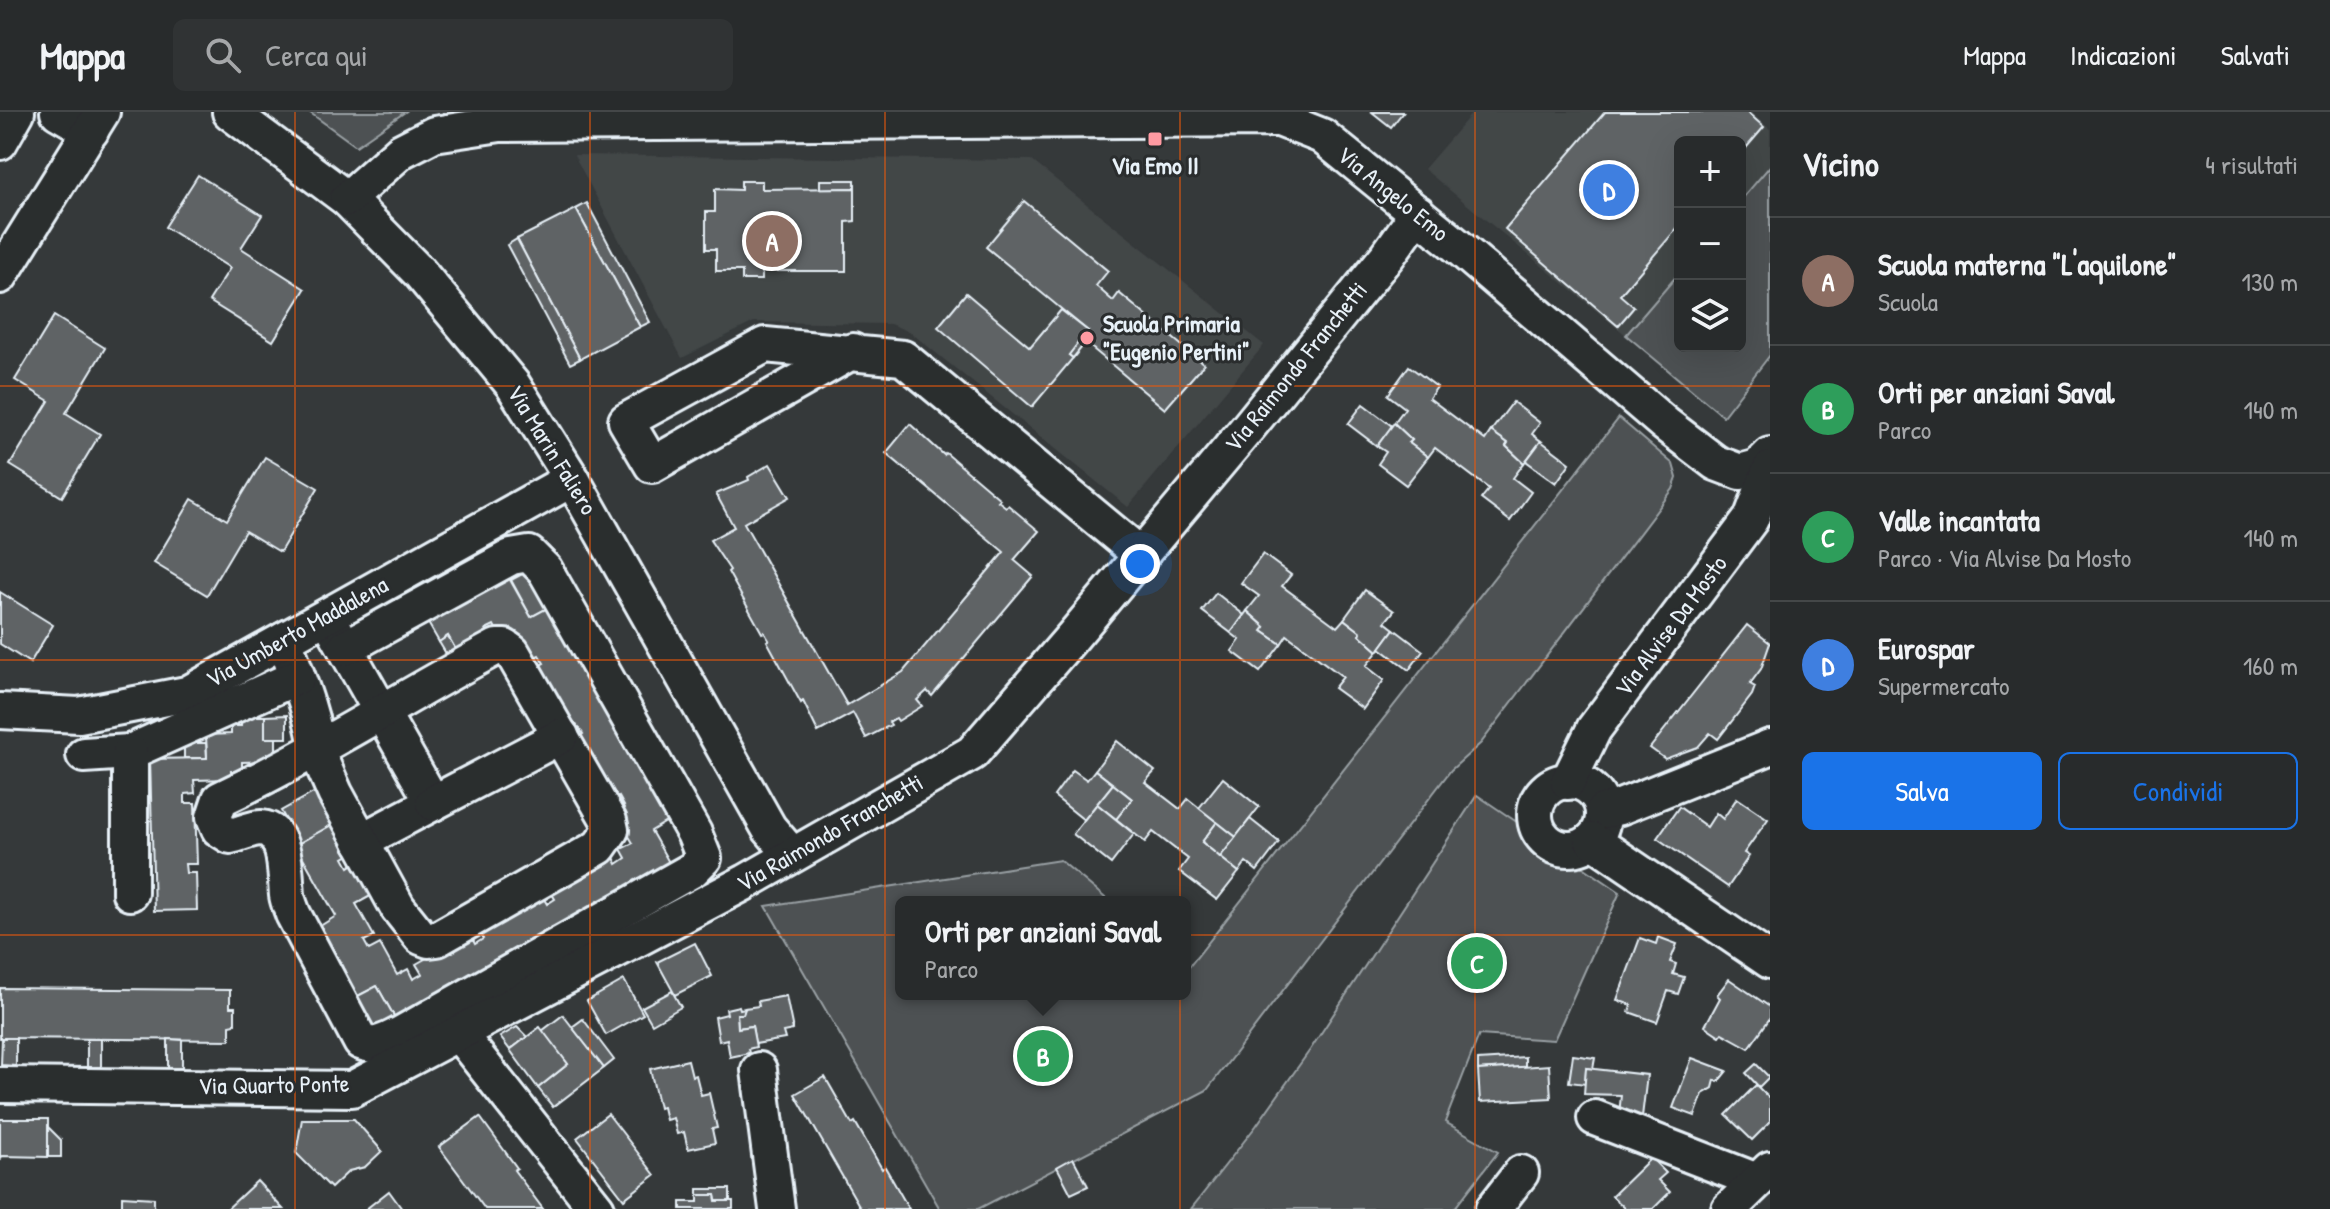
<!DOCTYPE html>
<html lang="it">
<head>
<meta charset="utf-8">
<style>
	:root { --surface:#282b2c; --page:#303334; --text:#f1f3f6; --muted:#a5a7a9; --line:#444748; --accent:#1a73e8 }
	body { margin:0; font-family:"Patrick Hand",sans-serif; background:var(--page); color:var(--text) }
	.controls { position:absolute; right:24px; top:24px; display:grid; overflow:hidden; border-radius:12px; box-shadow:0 8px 32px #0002 }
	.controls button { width:72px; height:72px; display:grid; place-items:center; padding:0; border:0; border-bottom:2px solid var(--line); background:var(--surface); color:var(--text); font:40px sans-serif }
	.you { position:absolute; left:1140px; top:452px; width:28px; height:28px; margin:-20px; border:6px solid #fff; border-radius:50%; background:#1a73e8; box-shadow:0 0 0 12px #1a73e833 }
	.badge { display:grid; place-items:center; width:52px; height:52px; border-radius:50%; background:var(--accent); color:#fff; font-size:26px; font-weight:700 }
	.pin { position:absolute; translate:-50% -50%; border:4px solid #fff; box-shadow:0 2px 8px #0006 }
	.popup { position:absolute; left:895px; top:784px; width:296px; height:104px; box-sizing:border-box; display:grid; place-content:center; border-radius:12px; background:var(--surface); filter:drop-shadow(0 2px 6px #0005); font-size:26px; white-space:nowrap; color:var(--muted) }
	.popup b { font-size:30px; color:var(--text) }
	.popup::after { content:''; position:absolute; left:50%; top:100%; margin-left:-16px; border:16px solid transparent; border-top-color:var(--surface) }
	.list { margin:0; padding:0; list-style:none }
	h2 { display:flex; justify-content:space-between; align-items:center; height:104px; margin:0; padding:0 32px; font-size:34px }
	h2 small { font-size:26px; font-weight:400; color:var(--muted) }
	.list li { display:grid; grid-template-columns:52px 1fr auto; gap:24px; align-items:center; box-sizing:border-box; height:128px; padding:0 32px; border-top:2px solid var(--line) }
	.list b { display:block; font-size:30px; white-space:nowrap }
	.list p { margin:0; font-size:26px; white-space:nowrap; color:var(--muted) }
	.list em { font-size:26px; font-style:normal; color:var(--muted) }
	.actions { display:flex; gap:16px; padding:24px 32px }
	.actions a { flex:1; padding:18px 0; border:2px solid var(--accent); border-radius:12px; text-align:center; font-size:28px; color:var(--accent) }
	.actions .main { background:var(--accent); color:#fff }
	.icon { flex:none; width:44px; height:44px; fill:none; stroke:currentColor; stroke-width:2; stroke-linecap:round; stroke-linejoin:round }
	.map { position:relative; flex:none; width:1770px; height:1097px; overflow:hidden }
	header { display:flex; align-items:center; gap:48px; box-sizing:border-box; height:112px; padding:0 40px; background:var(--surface); border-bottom:2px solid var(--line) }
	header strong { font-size:38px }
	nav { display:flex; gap:44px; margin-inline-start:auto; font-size:28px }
	.search { width:560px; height:72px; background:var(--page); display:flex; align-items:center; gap:20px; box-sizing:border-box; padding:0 28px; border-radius:12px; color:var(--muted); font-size:30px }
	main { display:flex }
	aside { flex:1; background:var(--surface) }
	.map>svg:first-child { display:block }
</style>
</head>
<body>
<header>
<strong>Mappa</strong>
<div class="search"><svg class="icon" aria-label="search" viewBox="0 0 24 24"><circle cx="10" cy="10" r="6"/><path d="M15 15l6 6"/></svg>Cerca qui</div>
<nav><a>Mappa</a><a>Indicazioni</a><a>Salvati</a></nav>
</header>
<main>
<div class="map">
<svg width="1770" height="1097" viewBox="0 0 1770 1097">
	<rect width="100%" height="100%" fill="#35393a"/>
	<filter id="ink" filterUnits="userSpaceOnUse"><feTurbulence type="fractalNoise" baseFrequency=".0125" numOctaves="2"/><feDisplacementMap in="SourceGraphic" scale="16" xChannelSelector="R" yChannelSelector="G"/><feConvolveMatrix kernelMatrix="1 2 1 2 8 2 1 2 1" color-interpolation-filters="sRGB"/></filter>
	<g filter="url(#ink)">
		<g fill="#424647">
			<path d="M1473,0h277l20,17v37l-30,35v-59h-60v130l-54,63 -202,-166z"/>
			<path d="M574,43l457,5 233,185 -136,162 -218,-175 -20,-8 -136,-2 -72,36z"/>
		</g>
		<g fill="#4d5152" stroke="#9aa1a5" stroke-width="2">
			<path d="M309,0h96l-49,34z"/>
			<path d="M1770,54v189l-47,61 -97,-81 54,-63v74h60v-145z"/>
			<path d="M1619,306l54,46 4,14 -4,11 -192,254 -30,27 -244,320 -229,119h-38l-174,-303 294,-46 50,42h-209v92h284v-29l4,2z"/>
			<path d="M1477,683l143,97 -66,148 -75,-5 -34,87 53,30 -44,57h-263l65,-83 54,-76z"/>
		</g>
		<g fill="#5f6365" stroke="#e8f1f8" stroke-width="2">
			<path d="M1372,0h31l-12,15z"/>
			<path d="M1605,0h142l17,15 -24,28v-13h-60v83l-60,70 14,12 -16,19 -113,-97z"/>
			<path d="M198,63l64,40 -21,33 64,41 -32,52 -64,-40 21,-33 -65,-41z"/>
			<path d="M820,68h35v8l-35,1z"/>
			<path d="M741,69h21v8l93,-1v33l-9,1v49h-84v9h-20v-9h-26v-22h-10v-37h9v-23l26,1z"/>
			<path d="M1024,89l84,70 -12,15 17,15 6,-8 85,71 -39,45 -84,-70 7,-8 -102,-84z"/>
			<path d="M587,91l63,119 -10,5 -64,-118z"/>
			<path d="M576,97l64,118 -60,32 -63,-120z"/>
			<path d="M517,127l63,120 -10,5 -63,-119z"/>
			<path d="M966,181l64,54 31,-37 27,21 -19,24 4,3 -41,49 -94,-80z"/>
			<path d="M54,204l51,32 -39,65 34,21 -38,63 -52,-32 39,-64 -34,-21z"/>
			<path d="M1081,227l5,3 -13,16 -4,-3z"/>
			<path d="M1409,254l28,21 -8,11 56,42 6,-9 17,12 -2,3 18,17 -11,15 18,14 -21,29 -29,-22 8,-10 -54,-41 -7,9 -19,-14 3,-3 -18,-17 11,-15 -17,-13z"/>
			<path d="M1513,290l27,21 -8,11 9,7 -17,22 -18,-17 2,-3 -17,-12z"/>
			<path d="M1363,292l29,22 -15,20 -29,-22z"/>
			<path d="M1394,311l18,17 -3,3 19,14 -22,28 -28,-21 8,-12 -9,-6z"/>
			<path d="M910,312l34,31 2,-2 54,46 -2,2 8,6 2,-2 31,26 -25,29 19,16 -101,120 -5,-5 -10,9 5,6 -24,15 -2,-3 -7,4 2,3 -25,13 -13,-25 -35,19 -15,-31 -2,2 -34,-62 2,-1 -5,-8 -2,1 -34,-61 2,-2 -20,-30 24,-13 -18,-33 33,-14 -1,-3 22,-13 20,33 -46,26 103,182 56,-33 101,-120 -118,-99z"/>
			<path d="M1541,329l29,22 -14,20 -30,-22z"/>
			<path d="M265,345l53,31 -38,64 -35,-21 -38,64 -53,-32 38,-64 35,21z"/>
			<path d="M1263,442l28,21 -9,11 55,41 7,-8 17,13 -1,3 18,16 -12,15 18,14 -21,29 -29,-21 9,-11 -56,-42 -6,9 -19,-13 3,-4 -18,-16 12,-15 -18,-13z"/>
			<path d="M526,460l20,37 -15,8 -20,-37z"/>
			<path d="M509,466l22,39 20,-11 120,213 -20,12 23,40 -275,154 -22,-39 -21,11 -39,-69 19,-12 -40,-71 39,-23 18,31 -9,5 5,9 9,-6 18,32 -20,11 18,32 -10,5 5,9 11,-6 17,31 11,-6 5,10 9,-5 -6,-10 54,-30 5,10 8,-5 -5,-10 63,-35 6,10 8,-5 -6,-10 63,-36 5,11 9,-6 -5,-9 12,-6 -19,-32 10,-5 -5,-9 -10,6 -35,-63 9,-6 -4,-7 -9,5 -36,-64 10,-5 -5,-8 -10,5 -18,-32 -12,7 -5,-10 -8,4 6,10 -32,18 -12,-21 -9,6 -11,-19z"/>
			<path d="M1365,478l29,21 -9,11 9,7 -16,22 -18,-16 1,-3 -17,-13z"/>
			<path d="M0,480l53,33 -23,38 -30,-19z"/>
			<path d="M1216,481l28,22 -13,18 -29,-22z"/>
			<path d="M1247,499l18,16 -3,4 19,13 -21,28 -28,-21 8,-11 -9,-7z"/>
			<path d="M1747,513l23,18 -9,26 -11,15 5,3 -3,8 -34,44 -8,-6 -12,14 -33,12 -15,-11z"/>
			<path d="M1394,517l29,22 -14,19 -29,-22z"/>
			<path d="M448,524l12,21 -9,5 -12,-20z"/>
			<path d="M287,603v23h-22v-22z"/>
			<path d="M241,604h24v22h11v23l-34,1v9h-11v8l-37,1 1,13 -10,1v9h10l2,61h-12l1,9h10l1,37 -43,1 -4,-152 57,-1 -1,-23 25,-1v-8h10z"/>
			<path d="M1117,629l38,30 -10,11 35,27 8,-10 29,23 -15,20 37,30 -22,28 -38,-29 9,-12 -35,-27 -8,10 -29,-23 16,-20 -37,-29z"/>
			<path d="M184,631h22l1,15h-23z"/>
			<path d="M1073,658l14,10 8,-10 18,14 -29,36 -30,-24z"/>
			<path d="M1223,666l36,29 -23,30 -37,-29z"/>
			<path d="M1113,672l19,15 -16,20 -19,-15z"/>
			<path d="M315,680l18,32 -34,19 -18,-32z"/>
			<path d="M1737,686l31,21 -24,34 5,3 -21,31 -71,-49 22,-31 28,20 9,-14 7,6z"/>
			<path d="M1097,692l37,30 -23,30 -38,-30z"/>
			<path d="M1250,707l29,23 -22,29 -11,-9 -7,10 -19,-15z"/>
			<path d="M1217,710l19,15 -16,20 -18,-15z"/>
			<path d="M1658,825l19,7 -7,18 6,2 -3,10 11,3 -6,17 -10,-3 -11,31 -28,-10 2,-7 -14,-5 23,-62 16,6z"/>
			<path d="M695,831l17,33 -37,19 -18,-33z"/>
			<path d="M1729,867l41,28v11l-21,30 -27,-15 -2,3 -15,-10 15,-28 -3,-3z"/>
			<path d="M624,868l19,34 -37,21 -19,-34z"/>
			<path d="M377,874l22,39 -21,12 -22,-40z"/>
			<path d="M0,876l230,2v17h5v17l-5,1v15l-230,-2z"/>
			<path d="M672,879l9,16 -29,17 -10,-17z"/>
			<path d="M786,884l7,34 -10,2 2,7 -30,5 -3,-18 -14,2 -1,-14h6l2,-6 14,-2 -1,-5z"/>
			<path d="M739,894l1,3 5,-1 -2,6h-6l1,14 14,-2 4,21 -8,2 1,4 -19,4 -3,-18 -8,2 -4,-24 12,-3 -1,-5z"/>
			<path d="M563,903l41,53 -51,39 -15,-19 30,-24 -26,-33z"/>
			<path d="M583,907l31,41 -10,8 -32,-41z"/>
			<path d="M517,915l10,10 -17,13 -10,-13z"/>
			<path d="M540,915l28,37 -30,24 -28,-38z"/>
			<path d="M2,926h14v28l-15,-1z"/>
			<rect x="87" y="927" width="14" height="28"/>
			<path d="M168,927l14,1v28h-14z"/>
			<path d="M1573,943l22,3 -2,11 -7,-1 -1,16 -16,-2z"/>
			<path d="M1525,945v10l-47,3v-10z"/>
			<path d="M1692,946l35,13 -9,11 -3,-2 -2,8 -10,6 -8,22 -22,-8z"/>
			<path d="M688,948l4,16 4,-1 5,20 8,-2 8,35 -5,1 3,14 -27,6 -4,-17 -7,2 -4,-16 -7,2 -3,-13 -4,1 -9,-39z"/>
			<path d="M1756,952l13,13 -10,10 -13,-14z"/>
			<path d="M1549,953l2,33 -71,4 -2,-32z"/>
			<path d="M1586,956l61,7 -5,42 -23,-2 2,-20 -37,-1z"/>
			<path d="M825,965l27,47 3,-2 27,47 3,-2 24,42h-48l-66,-115z"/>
			<path d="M1756,973l14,14v23l-18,18 -26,-25z"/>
			<path d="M608,1002l47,61 -31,24 -47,-61z"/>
			<path d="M480,1005l37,51 -3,2 29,39h-58l-46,-62z"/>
			<path d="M0,1007h48v38l-46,-1 -2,5z"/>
			<path d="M302,1007h52l28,32 -17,16 -16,4 -18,17 -35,-35z"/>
			<path d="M48,1015l13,13v17h-13z"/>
			<path d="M1073,1046l15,28 -17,8 -14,-27z"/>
			<path d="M1651,1046l15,15 -8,7 12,12 -17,17h-27l-14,-13z"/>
			<path d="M257,1069l26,28h-56z"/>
			<path d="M698,1077h32v12h-14l-1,-6h-17z"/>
			<path d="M389,1079l13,18h-36z"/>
			<path d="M698,1083h17l1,6h17v8h-52v-7h17z"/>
			<path d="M122,1084l32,2v11h-32z"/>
		</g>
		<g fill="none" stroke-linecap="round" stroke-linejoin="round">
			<defs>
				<g id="minor">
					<path d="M58,0l33,19"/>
					<path d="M230,0l117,87 72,73 94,113 59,94 197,349 23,27"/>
					<path d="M0,30l17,-30"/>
					<path d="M347,87l54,-48 33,-17 66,-10 779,-5 43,17 133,108 210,180 51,39 24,9 18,-5 12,-12"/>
					<path d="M0,164l102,-164"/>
					<path d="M853,239l-201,114 -26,-44 139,-76 138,13 238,197"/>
					<path d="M335,518l98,173 -72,38"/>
					<path d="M284,528c14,38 29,74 34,114l17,39 63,115 23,29 8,3 8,-1 162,-92 12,-17 -2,-9 -97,-169 -7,-5h-8c-93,50 -182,107 -277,152l-6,18 5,12 11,7c10,-2 22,-8 31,-8 27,2 24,50 26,67 1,7 4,13 6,19l68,128c14,6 25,-1 38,-7l293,-165 12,-12 -10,-25 -149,-263 -16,-16 -18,3 -166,91"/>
					<path d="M0,599l79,4 108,-21 385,-215"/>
					<path d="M84,643l46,-3 167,-75"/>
					<circle cx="1569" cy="703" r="34"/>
					<path d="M1568,670l26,-53 157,-210 19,-50"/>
					<path d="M433,691l128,-67"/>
					<path d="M1603,699l17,-4 150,-60"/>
					<path d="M1592,728l178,121"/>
					<path d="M130,781v-141"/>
					<path d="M459,922l138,175"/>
					<path d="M759,958l18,139"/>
					<path d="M0,973l352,4 394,-207 226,-129 102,-118 176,-210 138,-170 30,-42"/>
					<path d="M1595,1006l162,63"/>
					<path d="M1493,1097l28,-36"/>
					<path d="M1729,1097l41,-40"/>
				</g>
			</defs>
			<use href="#minor" stroke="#e8f1f8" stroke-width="40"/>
			<use href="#minor" stroke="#2a2d2e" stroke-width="34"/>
		</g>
	</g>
	<path fill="none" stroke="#e8590c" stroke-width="2" stroke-opacity="0.55" d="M295,0v1097M590,0v1097M885,0v1097M1180,0v1097M1475,0v1097M0,274h1770M0,548h1770M0,823h1770"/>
	<g fill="#ff9aa2" stroke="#2a2d2e" stroke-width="3">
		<rect x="1147" y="19" width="16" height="16" rx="4"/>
		<circle cx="1087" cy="226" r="8"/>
	</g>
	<g text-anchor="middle" stroke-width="6" stroke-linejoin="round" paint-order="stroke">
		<g font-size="24" font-weight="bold" fill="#e8f1f8" stroke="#2a2d2e">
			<text x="1155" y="62">Via Emo II</text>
			<text x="1103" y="220" text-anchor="start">Scuola Primaria<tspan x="1103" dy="28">"Eugenio Pertini"</tspan></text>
		</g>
		<g font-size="24" fill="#e8f1f8" stroke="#2a2d2e">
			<text transform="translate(1393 82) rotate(39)" y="8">Via Angelo Emo</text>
			<text transform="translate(1296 255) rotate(-51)" y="8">Via Raimondo Franchetti</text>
			<text transform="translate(552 338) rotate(58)" y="8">Via Marin Faliero</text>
			<text transform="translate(1671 514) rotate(-53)" y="8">Via Alvise Da Mosto</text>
			<text transform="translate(297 520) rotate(-29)" y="8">Via Umberto Maddalena</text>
			<text transform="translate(830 721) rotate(-30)" y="8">Via Raimondo Franchetti</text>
			<text transform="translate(274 973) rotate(-1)" y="8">Via Quarto Ponte</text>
		</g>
	</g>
</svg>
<div class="controls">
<button>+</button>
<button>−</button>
<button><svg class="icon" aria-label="layers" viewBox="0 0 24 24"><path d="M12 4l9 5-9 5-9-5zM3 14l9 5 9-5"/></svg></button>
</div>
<div class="you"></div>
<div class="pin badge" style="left:772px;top:129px;background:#8d6e63">A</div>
<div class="pin badge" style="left:1043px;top:944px;background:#2e9e5b">B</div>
<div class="popup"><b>Orti per anziani Saval</b>Parco</div>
<div class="pin badge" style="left:1477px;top:851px;background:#2e9e5b">C</div>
<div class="pin badge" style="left:1609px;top:78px;background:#3f7fe0">D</div>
</div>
<aside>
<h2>Vicino<small>4 risultati</small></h2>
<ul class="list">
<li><span class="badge" style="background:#8d6e63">A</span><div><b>Scuola materna &quot;L'aquilone&quot;</b><p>Scuola</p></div><em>130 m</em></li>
<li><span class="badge" style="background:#2e9e5b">B</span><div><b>Orti per anziani Saval</b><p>Parco</p></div><em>140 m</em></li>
<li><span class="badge" style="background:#2e9e5b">C</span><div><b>Valle incantata</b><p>Parco · Via Alvise Da Mosto</p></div><em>140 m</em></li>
<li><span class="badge" style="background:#3f7fe0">D</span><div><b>Eurospar</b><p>Supermercato</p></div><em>160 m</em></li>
</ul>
<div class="actions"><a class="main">Salva</a><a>Condividi</a></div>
</aside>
</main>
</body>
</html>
